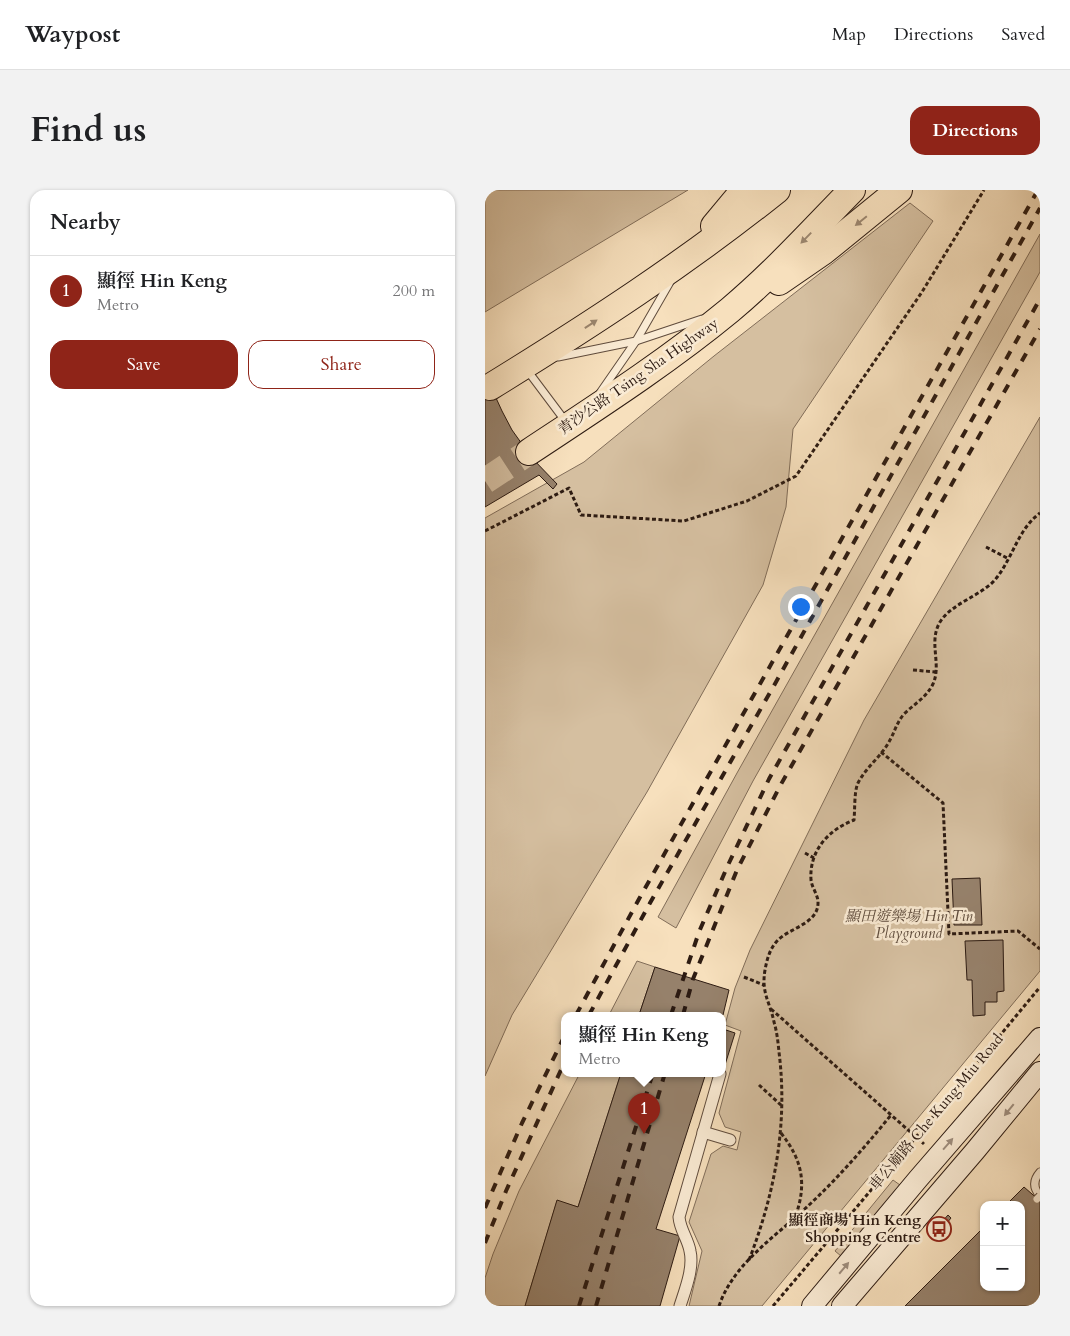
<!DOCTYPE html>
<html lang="en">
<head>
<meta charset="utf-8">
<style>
	:root { --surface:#fff; --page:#f2f2f2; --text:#202124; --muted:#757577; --line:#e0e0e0; --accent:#8f2418 }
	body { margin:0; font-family:Cardo,"Noto Serif TC",serif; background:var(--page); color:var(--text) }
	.controls { position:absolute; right:15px; bottom:15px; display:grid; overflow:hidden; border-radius:10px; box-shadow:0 1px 4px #0004 }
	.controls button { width:45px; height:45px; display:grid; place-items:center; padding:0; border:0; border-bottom:1px solid var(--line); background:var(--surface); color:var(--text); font:25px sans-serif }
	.you { position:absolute; left:315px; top:416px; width:18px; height:18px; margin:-12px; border:4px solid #fff; border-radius:50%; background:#1a73e8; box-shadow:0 0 0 8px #1a73e833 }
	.badge { display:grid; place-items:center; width:32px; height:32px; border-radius:50%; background:var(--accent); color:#fff; font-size:16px; font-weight:700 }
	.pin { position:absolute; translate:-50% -41px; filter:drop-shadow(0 1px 2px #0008) }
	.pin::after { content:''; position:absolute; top:26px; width:18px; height:15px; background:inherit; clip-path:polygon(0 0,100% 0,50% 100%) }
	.popup { position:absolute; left:76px; top:822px; width:165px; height:65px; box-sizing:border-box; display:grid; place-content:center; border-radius:10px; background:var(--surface); filter:drop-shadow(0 1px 4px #0005); font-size:16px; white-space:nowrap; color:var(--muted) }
	.popup b { font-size:19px; color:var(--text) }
	.popup::after { content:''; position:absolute; left:50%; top:100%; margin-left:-10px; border:10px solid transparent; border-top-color:var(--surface) }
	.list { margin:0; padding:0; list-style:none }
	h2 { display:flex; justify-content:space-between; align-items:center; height:65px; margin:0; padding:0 20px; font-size:21px }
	h2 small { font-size:16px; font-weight:400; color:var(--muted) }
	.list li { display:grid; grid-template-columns:32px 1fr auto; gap:15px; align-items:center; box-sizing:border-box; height:70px; padding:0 20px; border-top:1px solid var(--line) }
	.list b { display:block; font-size:19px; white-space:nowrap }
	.list p { margin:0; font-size:16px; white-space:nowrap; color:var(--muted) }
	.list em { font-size:16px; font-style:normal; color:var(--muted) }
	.actions { display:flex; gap:10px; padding:15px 20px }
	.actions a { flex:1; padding:11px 0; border:1px solid var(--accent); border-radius:15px; text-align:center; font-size:18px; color:var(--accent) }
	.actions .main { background:var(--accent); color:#fff }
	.map { position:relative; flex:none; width:555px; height:1116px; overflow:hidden; border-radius:15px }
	header { display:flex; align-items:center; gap:30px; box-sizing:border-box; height:70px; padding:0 25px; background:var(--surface); border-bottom:1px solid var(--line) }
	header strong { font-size:24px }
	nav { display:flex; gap:28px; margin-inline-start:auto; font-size:18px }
	.intro { display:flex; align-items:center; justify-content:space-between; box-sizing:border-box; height:120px; padding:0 30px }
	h1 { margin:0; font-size:35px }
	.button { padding:12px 22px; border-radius:15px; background:var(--accent); color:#fff; font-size:18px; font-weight:700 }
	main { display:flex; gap:30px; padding:0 30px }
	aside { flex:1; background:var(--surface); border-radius:15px; box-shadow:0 1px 4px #0004 }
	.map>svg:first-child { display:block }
</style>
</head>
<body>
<header>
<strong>Waypost</strong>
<nav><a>Map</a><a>Directions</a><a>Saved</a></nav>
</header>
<div class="intro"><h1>Find us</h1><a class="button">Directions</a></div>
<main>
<aside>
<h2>Nearby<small></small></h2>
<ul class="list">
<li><span class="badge">1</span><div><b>顯徑 Hin Keng</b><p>Metro</p></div><em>200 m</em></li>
</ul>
<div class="actions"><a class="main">Save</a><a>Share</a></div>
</aside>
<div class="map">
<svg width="555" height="1116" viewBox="0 0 555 1116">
	<rect width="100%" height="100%" fill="#f7e0bd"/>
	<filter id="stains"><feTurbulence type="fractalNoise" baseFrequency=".004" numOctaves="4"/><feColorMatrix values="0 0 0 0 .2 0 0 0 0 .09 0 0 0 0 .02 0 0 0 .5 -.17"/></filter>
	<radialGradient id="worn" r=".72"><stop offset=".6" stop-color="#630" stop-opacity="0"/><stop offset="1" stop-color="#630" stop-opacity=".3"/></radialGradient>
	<g fill="#d5bfa0" stroke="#816d59">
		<path d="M0,0h203l-203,122z"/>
		<path d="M425,13l23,18 -140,208 -7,78 -23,78 -116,207 -135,223 -27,61v-558l99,-56 130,-106z"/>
		<path d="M555,44v38l-287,509 -77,147 -18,-11 79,-144z"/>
		<path d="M555,227v554l-278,335h-73l13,-55 -13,-29 22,-68 12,-8 14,4 4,-18 -16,-5 -6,-14 22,-82 -16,-6 10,-37 15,-38 114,-230z"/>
		<path d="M152,771l18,6 -16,48h-30z"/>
		<path d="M95,883h41l-43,134 -21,-6 -32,105h-40v-28l8,-24 26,-63z"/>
		<path d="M408,990l7,5 -59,71 -6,-5z"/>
	</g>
	<g fill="#96816b" stroke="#2d1b12">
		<path d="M0,184l17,37 10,19 20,28 25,26 -4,5 -14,-14 -54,32z"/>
		<path d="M495,688l2,47h-28l-2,-46z"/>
		<path d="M518,750l1,51 -7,1v10h-12v13l-12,1 -1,-36h-5l-2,-39z"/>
		<path d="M170,777l74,23 -6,25h-84z"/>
		<path d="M238,839l12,4 -11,35h-1z"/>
		<path d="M136,883h85l-50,156 24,7 -20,70h-135l32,-106 21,7z"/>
		<path d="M539,997l16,14v105h-135l79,-79v60h37v-82h-15z"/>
		<path d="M463,1025l3,3 -13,16 -4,-3z"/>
	</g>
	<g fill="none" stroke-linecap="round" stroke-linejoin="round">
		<path stroke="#cfb99b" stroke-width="26" stroke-dasharray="26 13" stroke-linecap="butt" d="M0,291l44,-29"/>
		<defs>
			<g id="service">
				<path d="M73,167l78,-16 66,-22"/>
				<path d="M42,180l39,52"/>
				<path d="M115,203l36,-52 34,-59"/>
				<path d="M555,982c-7,8 -7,16 0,24"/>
			</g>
			<g id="pedestrian">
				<path d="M218,942l27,8"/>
				<path d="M195,1116c5,-16 14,-38 10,-55 -2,-12 -10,-21 -11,-34l41,-143"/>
			</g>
			<g id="secondary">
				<path d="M327,1116l106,-127 122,-141"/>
				<path d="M357,1116l133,-155 65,-79"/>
			</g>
			<g id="motorway">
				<path d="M229,36l30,-36"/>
				<path d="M294,92l45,-31 75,-61"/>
				<path d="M5,197c99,-61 196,-124 287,-197"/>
				<path d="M44,262c68,-45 138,-90 201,-142 44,-37 82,-79 122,-120"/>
			</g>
		</defs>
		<use href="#service" stroke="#604c3d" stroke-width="9"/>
		<use href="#pedestrian" stroke="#604c3d" stroke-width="13"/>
		<use href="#secondary" stroke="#2d1b12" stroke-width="22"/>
		<use href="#motorway" stroke="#2d1b12" stroke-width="28"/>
		<g stroke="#2d1b12" stroke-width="3" stroke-dasharray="4 2.5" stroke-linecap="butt">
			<path d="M0,341l84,-43 12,27 103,6 63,-20 49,-25 126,-184 62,-102"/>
			<path d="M501,357l23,12"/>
			<path d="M428,480l23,2"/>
			<path d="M396,562l62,51 6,131 69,-3 22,18"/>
			<path d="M320,663l9,5"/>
			<path d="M259,787l20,8"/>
			<path d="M286,819l153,135"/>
			<path d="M274,895l23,21"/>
			<path d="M296,943c22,28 26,51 14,85"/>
			<path d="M264,1070c26,-67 39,-136 30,-208 -1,-10 -2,-20 -5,-30 -4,-20 -13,-29 -9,-52 2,-11 5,-22 13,-30 12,-12 41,-17 40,-38 0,-7 -6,-14 -7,-22 -2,-29 17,-50 43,-60 1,-9 0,-29 4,-37 8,-16 24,-27 32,-43 5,-9 7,-18 14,-26 10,-10 22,-16 29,-30 9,-20 -5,-42 7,-62 11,-18 38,-25 54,-41 19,-22 23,-51 46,-68"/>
			<path d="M234,1116c15,-44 58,-70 90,-101 30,-28 56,-58 82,-90"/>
			<path d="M288,1116l143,-169 124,-150"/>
		</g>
		<use href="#service" stroke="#faebd4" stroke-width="7"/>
		<use href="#pedestrian" stroke="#faebd4" stroke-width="11"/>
		<use href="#secondary" stroke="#faebd4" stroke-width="20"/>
		<use href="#motorway" stroke="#f7e0bd" stroke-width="26"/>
		<g stroke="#2d1b12" stroke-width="4" stroke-dasharray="9 9" stroke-linecap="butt">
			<path d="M91,825l63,-116 399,-709"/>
			<path d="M104,825l61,-112 126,-221 264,-474"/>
			<path d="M186,825l28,-83 29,-67 41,-86 271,-480"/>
			<path d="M198,825l10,-36 44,-109 43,-84 260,-457"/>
			<path d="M0,1018l37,-85 43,-88"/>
			<path d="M0,1053l21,-52 59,-130"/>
			<path d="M94,1116l74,-233"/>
			<path d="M111,1116l69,-233"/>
		</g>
		<defs>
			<path id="service-bridge" d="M552,1009l3,-3"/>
		</defs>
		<use href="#service-bridge" stroke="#604c3d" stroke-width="9" stroke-linecap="butt"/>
		<use href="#service-bridge" stroke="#faebd4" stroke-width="7"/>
	</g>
	<defs><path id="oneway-solid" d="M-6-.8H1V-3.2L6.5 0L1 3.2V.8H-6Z" transform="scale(1.25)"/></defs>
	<g fill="#9c8770">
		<use href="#oneway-solid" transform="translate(376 31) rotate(141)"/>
		<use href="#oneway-solid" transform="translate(321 48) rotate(134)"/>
		<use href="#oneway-solid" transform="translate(106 134) rotate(-34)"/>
	</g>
	<g fill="#9e8d7d">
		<use href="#oneway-solid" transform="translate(524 920) rotate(129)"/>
		<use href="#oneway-solid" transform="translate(463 954) rotate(-49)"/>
		<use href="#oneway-solid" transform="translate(359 1078) rotate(-50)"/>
	</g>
	<defs>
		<symbol id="bus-ring" viewBox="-11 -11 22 22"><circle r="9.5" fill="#faebd4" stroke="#8f2418" stroke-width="1.5"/><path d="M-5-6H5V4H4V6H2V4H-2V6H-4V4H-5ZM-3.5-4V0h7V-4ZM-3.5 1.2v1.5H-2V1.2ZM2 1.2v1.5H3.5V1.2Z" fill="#8f2418"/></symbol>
	</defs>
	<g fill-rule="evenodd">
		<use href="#bus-ring" x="440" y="1025" width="28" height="28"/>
	</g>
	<g text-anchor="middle" stroke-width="5" stroke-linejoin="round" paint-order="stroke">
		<g font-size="15" fill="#2d1b12" stroke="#faebd4">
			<text transform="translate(153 186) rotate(-35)" y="5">青沙公路 Tsing Sha Highway</text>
			<text transform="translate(451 922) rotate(-50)" y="5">車公廟路 Che Kung Miu Road</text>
		</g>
		<g font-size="15" font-style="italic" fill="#5f4c3d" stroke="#faebd4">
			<text x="424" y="731">顯田遊樂場 Hin Tin<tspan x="424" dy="17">Playground</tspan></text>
		</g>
		<g font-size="15" font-weight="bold" fill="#2d1b12" stroke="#faebd4" text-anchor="end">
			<text x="436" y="1035">顯徑商場 Hin Keng<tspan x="436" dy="17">Shopping Centre</tspan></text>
		</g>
	</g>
	<rect width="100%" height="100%" filter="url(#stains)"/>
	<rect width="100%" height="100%" fill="url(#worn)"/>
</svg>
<div class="controls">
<button>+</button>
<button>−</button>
</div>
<div class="you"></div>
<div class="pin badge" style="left:159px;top:944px">1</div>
<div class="popup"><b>顯徑 Hin Keng</b>Metro</div>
</div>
</main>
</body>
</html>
